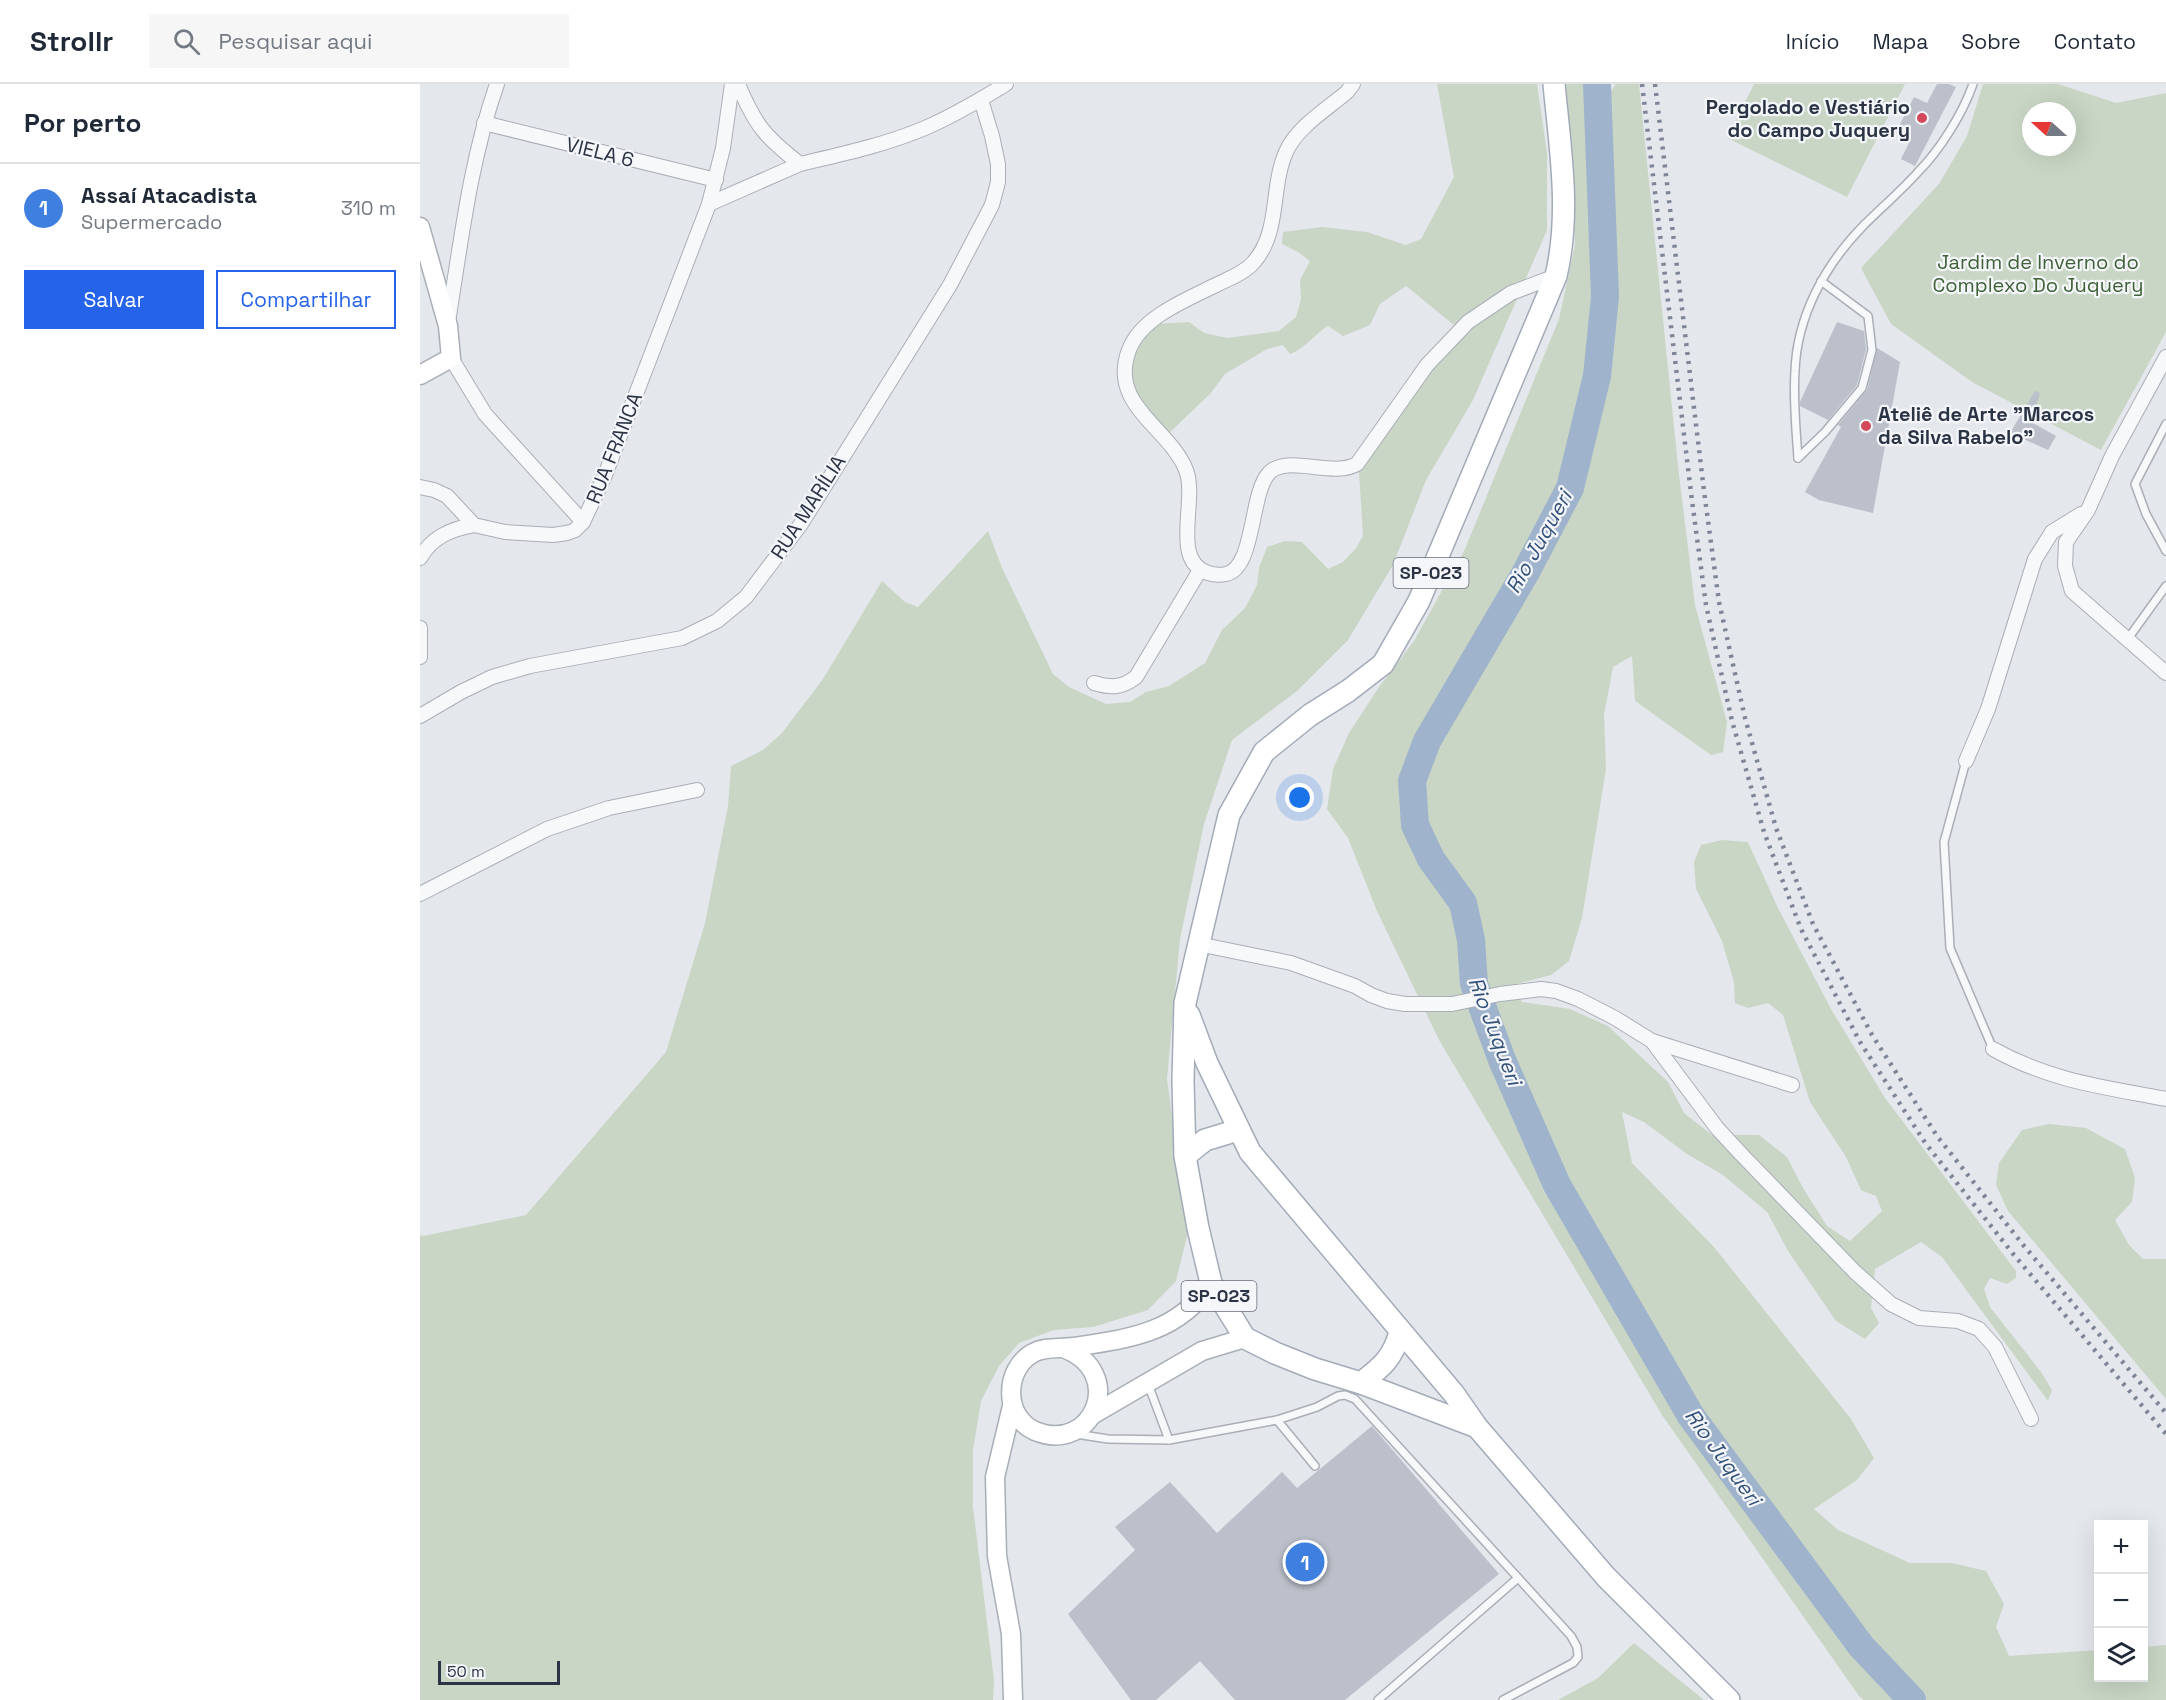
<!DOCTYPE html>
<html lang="pt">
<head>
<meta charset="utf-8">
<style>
	:root { --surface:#fff; --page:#f6f6f7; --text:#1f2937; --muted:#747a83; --line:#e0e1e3; --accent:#2563eb }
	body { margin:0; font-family:"Space Grotesk",sans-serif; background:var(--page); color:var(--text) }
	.controls { position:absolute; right:18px; bottom:18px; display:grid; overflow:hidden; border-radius:0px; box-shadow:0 6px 24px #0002 }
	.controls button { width:54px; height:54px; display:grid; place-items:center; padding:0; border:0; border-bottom:2px solid var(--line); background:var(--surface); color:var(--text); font:30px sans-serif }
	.compass { position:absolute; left:1602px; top:18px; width:54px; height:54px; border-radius:50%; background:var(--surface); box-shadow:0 6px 24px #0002; rotate:291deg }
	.scale { position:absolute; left:18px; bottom:15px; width:122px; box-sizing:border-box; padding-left:6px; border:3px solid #2b3445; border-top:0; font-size:16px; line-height:21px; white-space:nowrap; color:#2b3445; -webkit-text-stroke:4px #f4f6f9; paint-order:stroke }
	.you { position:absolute; left:880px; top:714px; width:21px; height:21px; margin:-15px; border:4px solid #fff; border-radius:50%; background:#1a73e8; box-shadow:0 0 0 9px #1a73e833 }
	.badge { display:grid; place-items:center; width:39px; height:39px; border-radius:50%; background:var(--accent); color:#fff; font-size:20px; font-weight:700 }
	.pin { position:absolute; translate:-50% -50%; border:3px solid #fff; box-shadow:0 2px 6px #0006 }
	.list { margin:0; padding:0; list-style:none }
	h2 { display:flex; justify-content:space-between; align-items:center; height:78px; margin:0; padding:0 24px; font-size:26px }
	h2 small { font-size:20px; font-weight:400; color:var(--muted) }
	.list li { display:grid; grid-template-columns:39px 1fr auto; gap:18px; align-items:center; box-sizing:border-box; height:90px; padding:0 24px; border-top:2px solid var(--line) }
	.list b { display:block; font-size:22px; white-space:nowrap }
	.list p { margin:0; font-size:20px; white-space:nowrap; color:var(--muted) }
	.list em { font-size:20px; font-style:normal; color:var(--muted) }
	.actions { display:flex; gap:12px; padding:18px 24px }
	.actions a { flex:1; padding:14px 0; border:2px solid var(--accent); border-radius:0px; text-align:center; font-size:21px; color:var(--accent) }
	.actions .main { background:var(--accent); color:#fff }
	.icon { flex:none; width:33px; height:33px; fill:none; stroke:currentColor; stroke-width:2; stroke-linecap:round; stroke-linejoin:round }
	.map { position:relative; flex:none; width:1746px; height:1616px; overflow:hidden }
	header { display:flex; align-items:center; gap:36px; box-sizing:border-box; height:84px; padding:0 30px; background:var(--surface); border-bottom:2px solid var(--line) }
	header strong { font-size:28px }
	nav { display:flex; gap:33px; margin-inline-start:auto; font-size:21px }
	.search { width:420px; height:54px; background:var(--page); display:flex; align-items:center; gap:15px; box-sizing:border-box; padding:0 21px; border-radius:0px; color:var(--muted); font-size:22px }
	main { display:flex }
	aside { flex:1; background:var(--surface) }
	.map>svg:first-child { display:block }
</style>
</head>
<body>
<header>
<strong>Strollr</strong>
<div class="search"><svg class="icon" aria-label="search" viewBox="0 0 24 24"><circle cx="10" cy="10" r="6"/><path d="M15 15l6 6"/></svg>Pesquisar aqui</div>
<nav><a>Início</a><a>Mapa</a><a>Sobre</a><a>Contato</a></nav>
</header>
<main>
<aside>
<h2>Por perto<small></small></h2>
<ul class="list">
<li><span class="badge" style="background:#3f7fe0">1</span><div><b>Assaí Atacadista</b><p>Supermercado</p></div><em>310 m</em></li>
</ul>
<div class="actions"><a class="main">Salvar</a><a>Compartilhar</a></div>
</aside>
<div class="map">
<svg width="1746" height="1616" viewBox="0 0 1746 1616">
	<rect width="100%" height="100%" fill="#e4e7ec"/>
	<g fill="#c9d6c5" fill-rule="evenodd">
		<path d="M1017,0h100l10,69v77l-74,170 -47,80 -33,85 -45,75 -51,51 -65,49 -28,84 -24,115 -13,140 21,153 -12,49 -28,29 -55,17 -39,3 -35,13 -20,23 -18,35 -8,49v57l21,173 -1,20h-573v-465l3,1 103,-21 140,-163 39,-129 23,-117 3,-40 32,-16 19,-17 41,-54 59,-98 23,21 13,5 70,-76 15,39 50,104 16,13 37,17 24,-2 16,-10 23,-6 36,-23 17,-33 23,-22 12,-23 2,-17 8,-21 18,-6 17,1 26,27 15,-7 13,-14 7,-12 -4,-64 23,-31 25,-43 58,-64 -59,-48 -26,18 -10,21 -27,11 -15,-10c-13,8 -25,24 -38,28l-7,-9 -16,4 -42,25 -15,20 -42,40 -38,-46 2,-37 24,-27 33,-2 15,11 23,5 52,-7 17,-14 5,-18 -1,-19 10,-19 -12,-9 -16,-8 1,-12 39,-5 45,5 39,13 15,-6 33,-62z"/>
		<path d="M1146,0h26l2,18h10l12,-18h23l39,382 17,139 32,117 -4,30 -12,3 -76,-54 -3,-45 -19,11 -9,48 2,54 -24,149 -13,43 -18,14 -39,10 10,17 48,7 38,17 60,56 16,31 28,22h47l28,22 16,31 24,38 23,15 32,-30 -6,-15 -15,-6 -15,-33 -36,-55 -27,-87 -15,-12 -20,5 -13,-5 -1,-21 -12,-41 -26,-52 -2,-27 7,-17 21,-5 26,2 30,66 53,101 54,89 131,173v7l-9,6 -17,-6 -6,11 6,18 51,65 11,18 -4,11 -106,-144 -21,-15 -46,27 -4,39 8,15 -14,16 -29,-18 -48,-70 -21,-39 -44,-37 -36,-21 -43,-32 -22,-10 10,51 82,84 137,172 23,39 -17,22 -43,29 24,21 72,33h42l34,8 18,33 -8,23 13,29 89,-6v28h46v-31l22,-2v55h-302l-5,-4 -197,-281 -223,-375 -62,-129 -29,-73 -21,-29 6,-40 16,-36 30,-46 35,-46 51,-92 94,-230 16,-74z"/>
		<path d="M1334,0h151l-58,113 -120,-59z"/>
		<path d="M1563,0h75l58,19 50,-10v239l-65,118 -129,-68 -81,-58 -30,-56 78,-84 28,-48zM1611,27h36v36h-36z"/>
		<path d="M1629,1040l37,4 39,21 10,29 -3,24 -17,18 14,25 14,14h23v140l-158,-188 -12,-26 3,-22 23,-33z"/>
		<path d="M1214,1559l70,57h-146l40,-22z"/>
	</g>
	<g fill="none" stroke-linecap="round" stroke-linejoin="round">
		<path stroke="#9fb4cc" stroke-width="28" d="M1177,0l8,213 -8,79 -27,112 -44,84 -99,169 -15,40 3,44 16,34 32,44 8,37 3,44 28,76 55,125 134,231 170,230 51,54"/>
	</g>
	<g fill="#bbc0ca">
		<path d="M1517,0h12l7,3 -41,79 -14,-7 9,-18 -14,-9 18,-35 13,6z"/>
		<path d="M1417,238l27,9 2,19 -9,35 -29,35 -28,-14v-4z"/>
		<path d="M1457,264l23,14 -27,151 -54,-13 -14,-8 36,-65 -3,-2 29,-35z"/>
		<path d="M1615,307l5,2 -9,29 25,14 -8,14 -38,-17z"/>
		<path d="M952,1342l127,148 -154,126h-110l-35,-39 -44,39h-25l-63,-86 67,-64 -20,-23 55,-45 47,51 65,-61 15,16z"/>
	</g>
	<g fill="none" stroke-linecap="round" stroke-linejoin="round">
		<defs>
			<g id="service">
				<path d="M1746,340l-31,60 11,30 20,37"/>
				<path d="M1378,374c-2,-29 -5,-58 -3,-87 2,-55 30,-106 68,-145 18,-18 38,-35 55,-54 22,-22 45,-59 55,-88"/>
				<path d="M1378,374l27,-26 37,-44 10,-38 -4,-34 -47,-35"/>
				<path d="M1707,556l39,-54"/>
				<path d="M1546,677l-22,81 6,106 43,101"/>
				<path d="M728,1300l21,56"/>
				<path d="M857,1336l40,-13 21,-11 7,-1 10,4 216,237 6,11 1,10 -5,6 -70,37"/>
				<path d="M656,1350l32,5 61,1 108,-20 38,46"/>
				<path d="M958,1616l140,-122"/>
			</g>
			<g id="minor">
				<path d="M318,0c17,41 27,53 62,80 42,-10 85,-19 125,-36 28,-12 55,-28 81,-44"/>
				<path d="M933,0l-6,8c-20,17 -50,35 -61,60 -16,36 -5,80 -33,111 -9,10 -23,15 -35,21 -30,15 -77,33 -89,66 -21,55 40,77 57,120 12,30 -16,91 22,103 6,2 13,2 18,1 29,-6 24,-81 43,-101 18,-19 64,5 88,-9l70,-99 41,-43 43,-29 45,-17"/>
				<path d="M64,39l232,57"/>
				<path d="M289,120l91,-40"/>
				<path d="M28,238c13,-80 22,-161 49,-238"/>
				<path d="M1746,273l-54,99 -24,54 -22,32 -1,24 7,25 94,82"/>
				<path d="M31,274l34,56 98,108"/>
				<path d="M0,403l14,3 13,6 27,29 31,7 48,3 14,-2 8,-3 8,-8 22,-47 104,-271 14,-56 9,-64"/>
				<path d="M0,474c12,-21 31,-29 54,-33"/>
				<path d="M0,544v29"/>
				<path d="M674,599c17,5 28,5 42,-6l64,-107"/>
				<path d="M0,632l41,-24 31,-15 38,-11 152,-28 35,-17 29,-24 55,-73 149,-239 42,-80 6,-23v-18l-6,-28 -11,-36"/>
				<path d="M1546,677l22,-52 47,-150 17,-27 29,-18"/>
				<path d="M0,810l127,-65 62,-21 88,-18"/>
				<path d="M778,860l93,19 64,23 16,9 16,6 18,3h47l48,-10 41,-5 15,2 22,8 37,19 37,23 65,87 24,26 114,118 36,32 28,14 39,3 21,8 16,18 36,72"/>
				<path d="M1232,957l140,44"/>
				<path d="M1573,965c57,32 111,38 173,50"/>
			</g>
			<g id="secondary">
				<path d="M0,143l28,99 3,32 -31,17"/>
				<path d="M643,1264c65,24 30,107 -28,83 -32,-14 -31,-62 -2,-78 12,-7 26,-4 40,-6 55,-8 106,-14 138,-64"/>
				<path d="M592,1322l-17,71 2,79 14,78 2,66"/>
				<path d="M672,1331l110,-64 43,-13"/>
			</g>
			<g id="primary">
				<path d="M769,931l18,48 43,89 204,242 23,33 129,150 123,123"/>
				<path d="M765,1072l20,-16 33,-10"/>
				<path d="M941,1299c21,-16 32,-25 39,-51"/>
				<path d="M1057,1343l-116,-44 -46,-14 -40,-16 -30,-15 -34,-55 -13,-55 -13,-72 -2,-75 2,-78 44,-188 35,-63 46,-37 38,-24 35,-27 36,-63 137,-325c15,-63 4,-128 -2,-192"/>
			</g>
		</defs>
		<use href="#service" stroke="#a9aeb7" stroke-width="10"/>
		<use href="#minor" stroke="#a9aeb7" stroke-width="16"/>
		<use href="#secondary" stroke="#a9aeb7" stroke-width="21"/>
		<use href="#primary" stroke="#a3abb8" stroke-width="24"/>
		<use href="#service" stroke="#f7f8fa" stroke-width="7"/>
		<use href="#minor" stroke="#f7f8fa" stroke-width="14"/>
		<use href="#secondary" stroke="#fff" stroke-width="18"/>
		<use href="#primary" stroke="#fff" stroke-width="21"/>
		<g stroke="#7d8696" stroke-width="4.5" stroke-dasharray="3 6" stroke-linecap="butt">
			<path d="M1222,0l49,409 15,112 26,116 32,111 37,97 59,113 66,102 88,111 152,179"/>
			<path d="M1235,0l49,407 15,111 26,116 31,110 37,96 59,111 65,101 87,110 142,167"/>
		</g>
	</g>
	<g fill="#d1495b" stroke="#f4f6f9" stroke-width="2">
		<circle cx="1502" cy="34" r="6"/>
		<circle cx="1446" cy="342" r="6"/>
	</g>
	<g text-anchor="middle" stroke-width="4.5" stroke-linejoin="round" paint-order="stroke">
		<g fill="#f4f6f9" stroke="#676e7b" stroke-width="1.5">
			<rect x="973.5" y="474" width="75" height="30" rx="4.5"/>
			<rect x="761.5" y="1197" width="75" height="30" rx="4.5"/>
		</g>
		<g font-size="18" font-weight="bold" fill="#2b3445">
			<text x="1011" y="495">SP-023</text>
			<text x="799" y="1218">SP-023</text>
		</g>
		<g font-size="20" font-weight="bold" fill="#2b3445" stroke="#f4f6f9" text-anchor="end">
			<text x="1490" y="30">Pergolado e Vestiário<tspan x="1490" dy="23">do Campo Juquery</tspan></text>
			<text x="1458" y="337" text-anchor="start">Ateliê de Arte "Marcos<tspan x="1458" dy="23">da Silva Rabelo"</tspan></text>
		</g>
		<g font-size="20" fill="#2b3445" stroke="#f4f6f9">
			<text transform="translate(180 68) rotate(14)" y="7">VIELA 6</text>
			<text transform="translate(194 364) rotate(-68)" y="7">RUA FRANCA</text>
			<text transform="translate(388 423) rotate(-57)" y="7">RUA MARÍLIA</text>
		</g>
		<g font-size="20" fill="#3f6138" stroke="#f4f6f9">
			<text x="1618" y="185">Jardim de Inverno do<tspan x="1618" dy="23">Complexo Do Juquery</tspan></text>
		</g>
		<g font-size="21" font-style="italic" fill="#34527a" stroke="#f4f6f9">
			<text transform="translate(1119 458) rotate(-61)" y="7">Rio Juqueri</text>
			<text transform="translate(1075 947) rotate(69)" y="7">Rio Juqueri</text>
			<text transform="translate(1303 1373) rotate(54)" y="7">Rio Juqueri</text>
		</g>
	</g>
</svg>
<div class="controls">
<button>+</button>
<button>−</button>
<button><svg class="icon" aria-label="layers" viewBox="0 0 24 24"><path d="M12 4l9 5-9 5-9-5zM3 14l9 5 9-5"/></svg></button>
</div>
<svg class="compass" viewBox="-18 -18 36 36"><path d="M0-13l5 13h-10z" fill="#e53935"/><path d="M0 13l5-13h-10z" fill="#747a83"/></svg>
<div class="scale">50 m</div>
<div class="you"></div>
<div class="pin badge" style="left:885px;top:1478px;background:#3f7fe0">1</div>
</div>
</main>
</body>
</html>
